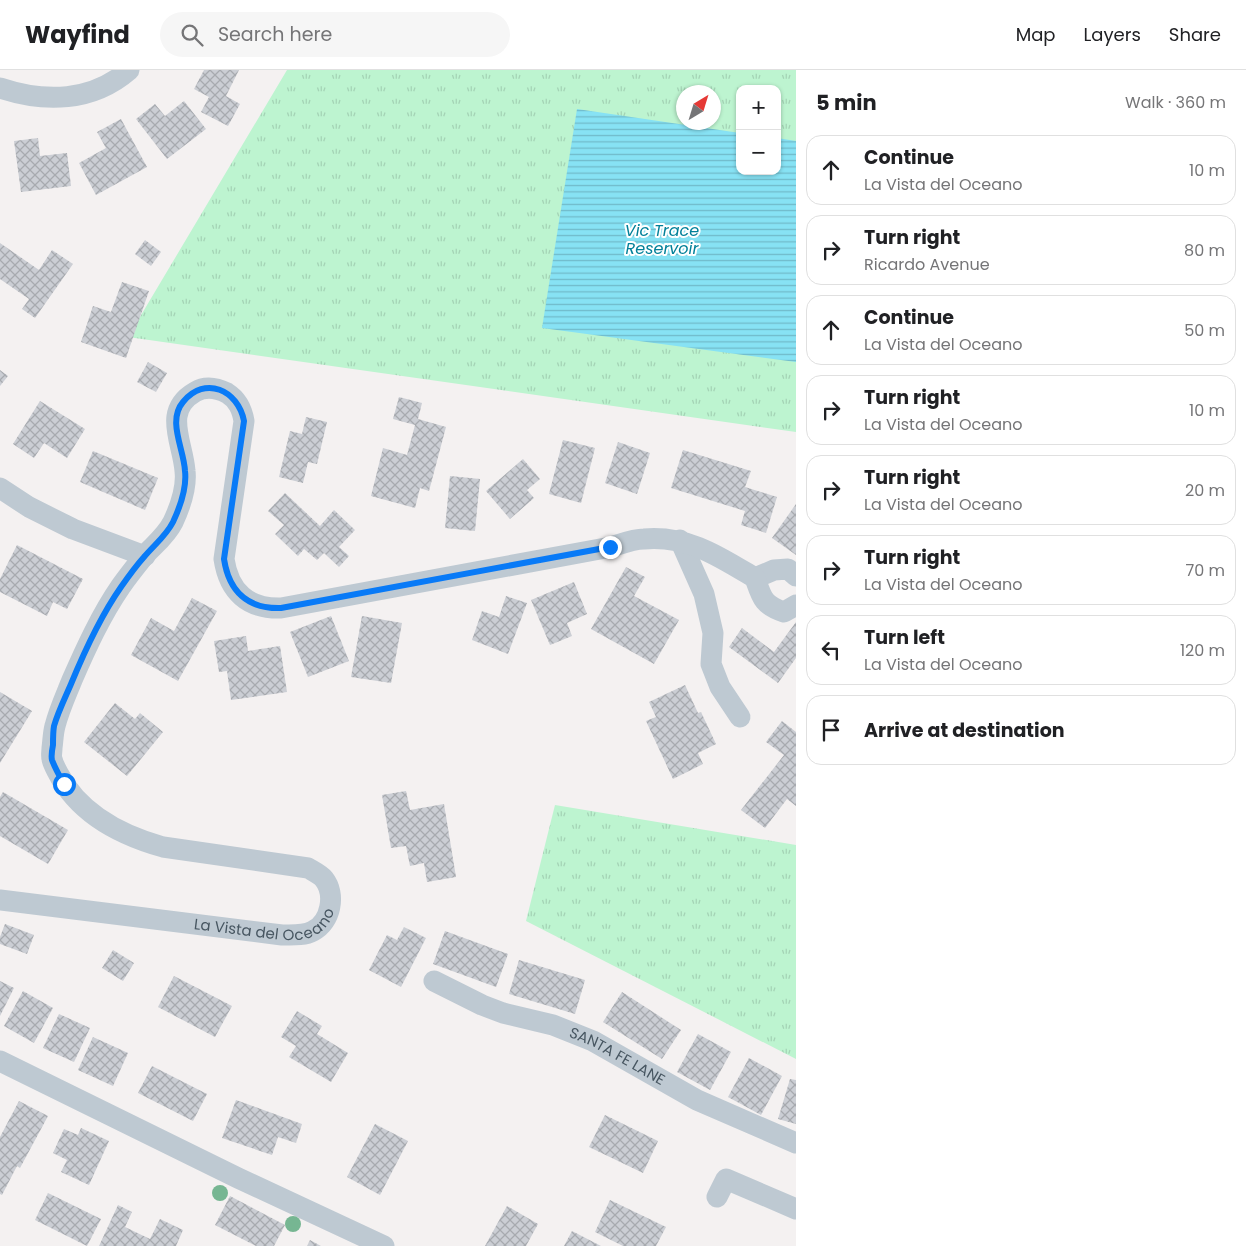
<!DOCTYPE html>
<html lang="en">
<head>
<meta charset="utf-8">
<style>
	:root { --surface:#fff; --page:#f6f6f6; --text:#202124; --muted:#757577; --line:#e0e0e0 }
	body { margin:0; font-family:Poppins,sans-serif; background:var(--page); color:var(--text) }
	.controls { position:absolute; right:15px; top:15px; display:grid; overflow:hidden; border-radius:10px; box-shadow:0 1px 4px #0004 }
	.controls button { width:45px; height:45px; display:grid; place-items:center; padding:0; border:0; border-bottom:1px solid var(--line); background:var(--surface); color:var(--text); font:25px sans-serif }
	.compass { position:absolute; left:676px; top:15px; width:45px; height:45px; border-radius:50%; background:var(--surface); box-shadow:0 1px 4px #0004; rotate:38deg }
	.stop { position:absolute; width:15px; height:15px; margin:-11px; border:4px solid #087af7; border-radius:50%; background:#fff }
	.stop.end { background:#087af7; border-color:#fff; box-shadow:0 1px 5px #0008 }
	.list { margin:0; padding:0; list-style:none }
	h2 { display:flex; justify-content:space-between; align-items:center; height:65px; margin:0; padding:0 20px; font-size:21px }
	h2 small { font-size:16px; font-weight:400; color:var(--muted) }
	.list li { display:grid; grid-template-columns:32px 1fr auto; gap:15px; align-items:center; box-sizing:border-box; height:70px; margin:0 10px 10px; padding:0 10px; border:1px solid var(--line); border-radius:15px }
	.list b { display:block; font-size:19px; white-space:nowrap }
	.list p { margin:0; font-size:16px; white-space:nowrap; color:var(--muted) }
	.list em { font-size:16px; font-style:normal; color:var(--muted) }
	.icon { flex:none; width:28px; height:28px; fill:none; stroke:currentColor; stroke-width:2; stroke-linecap:round; stroke-linejoin:round }
	.map { position:relative; flex:none; width:796px; height:1176px; overflow:hidden }
	header { display:flex; align-items:center; gap:30px; box-sizing:border-box; height:70px; padding:0 25px; background:var(--surface); border-bottom:1px solid var(--line) }
	header strong { font-size:24px }
	nav { display:flex; gap:28px; margin-inline-start:auto; font-size:18px }
	.search { width:350px; height:45px; background:var(--page); display:flex; align-items:center; gap:12px; box-sizing:border-box; padding:0 18px; border-radius:28px; color:var(--muted); font-size:19px }
	main { display:flex }
	aside { flex:1; background:var(--surface) }
	.map>svg:first-child { display:block }
</style>
</head>
<body>
<header>
<strong>Wayfind</strong>
<div class="search"><svg class="icon" aria-label="search" viewBox="0 0 24 24"><circle cx="10" cy="10" r="6"/><path d="M15 15l6 6"/></svg>Search here</div>
<nav><a>Map</a><a>Layers</a><a>Share</a></nav>
</header>
<main>
<div class="map">
<svg width="796" height="1176" viewBox="0 0 796 1176">
	<defs>
		<pattern id="grass-tufts" width="24" height="20" patternUnits="userSpaceOnUse" patternTransform="scale(1.25)"><rect width="24" height="20" fill="#bdf4d0"/><path d="M3 7l-1-3M5 7V3M7 7l1-3M15 17l-1-3M17 17v-4M19 17l1-3" fill="none" stroke="#a4d3b5"/></pattern>
		<pattern id="water-rules" width="6" height="5" patternUnits="userSpaceOnUse" patternTransform="scale(1.25)"><rect width="6" height="5" fill="#87e2f4"/><path d="M0 2.5h6" fill="none" stroke="#70bac9"/></pattern>
		<pattern id="building-cross-hatch" width="8" height="8" patternUnits="userSpaceOnUse" patternTransform="scale(1.25)"><rect width="8" height="8" fill="#cbced4"/><path d="M0 0l8 8M0 8l8-8" fill="none" stroke="#a7aaaf"/></pattern>
	</defs>
	<rect width="100%" height="100%" fill="#f4f1f1"/>
	<g fill="url(#grass-tufts)" fill-rule="evenodd">
		<path d="M287,0h509v362l-668,-95zM740,19h37v82h-37zM684,22h30v30h-30z"/>
		<path d="M555,735l241,40v214l-270,-138z"/>
	</g>
	<path fill="url(#water-rules)" d="M577,39l163,24v38h37v-33l19,3v221l-254,-34z"/>
	<g fill="url(#building-cross-hatch)">
		<path d="M204,0h35l-13,26 14,8 -12,22 -27,-14 8,-15 -15,-8z"/>
		<path d="M184,31l22,28 -39,30 -31,-40 19,-15 10,12z"/>
		<path d="M121,49l26,48 -51,28 -17,-32 27,-15 -9,-16z"/>
		<path d="M38,68l2,18 27,-3 4,33 -50,6 -7,-51z"/>
		<path d="M145,170l16,12 -10,14 -16,-12z"/>
		<path d="M0,173l39,27 13,-20 21,14 -38,54 -13,-9 7,-10 -29,-20z"/>
		<path d="M122,212l27,9 -23,67 -45,-16 12,-36 18,6z"/>
		<path d="M148,292l19,11 -11,19 -19,-10z"/>
		<path d="M0,300l8,6 -8,10z"/>
		<path d="M399,327l23,6 -4,16 28,8 -17,64 -9,-3 -5,20 -44,-12 12,-48 24,7 8,-30 -22,-6z"/>
		<path d="M40,331l45,28 -18,29 -23,-15 -10,15 -21,-14z"/>
		<path d="M306,347l21,5 -10,42 -9,-2 -5,21 -24,-6 11,-46 12,3z"/>
		<path d="M563,370l32,8 -14,55 -32,-9z"/>
		<path d="M618,372l32,11 -13,41 -32,-11z"/>
		<path d="M683,380l68,21 -6,16 32,10 -11,36 -25,-8 4,-14 -74,-23z"/>
		<path d="M93,381l65,27 -13,32 -65,-28z"/>
		<path d="M523,389l17,20 -13,11 7,8 -24,21 -24,-28z"/>
		<path d="M450,406l30,3 -5,52 -30,-3z"/>
		<path d="M285,423l35,33 14,-16 21,20 -16,17 10,9 -10,11 -15,-14 -7,7 -13,-11 -6,7 -23,-22 9,-9 -16,-14z"/>
		<path d="M796,434v51l-24,-17z"/>
		<path d="M17,475l66,34 -16,30 -14,-7 -6,14 -47,-24v-13z"/>
		<path d="M626,497l19,10 -11,19 45,24 -25,44 -63,-35z"/>
		<path d="M574,512l13,32 -20,9 5,13 -22,9 -19,-45z"/>
		<path d="M506,526l21,7 -19,51 -36,-14 10,-29 17,6z"/>
		<path d="M192,528l25,13 -39,70 -47,-26 20,-37 23,13z"/>
		<path d="M331,546l18,45 -41,16 -18,-45z"/>
		<path d="M362,546l40,7 -11,60 -40,-6z"/>
		<path d="M796,552v36l-18,25 -49,-36 13,-19 32,24z"/>
		<path d="M246,566l2,15 32,-5 7,46 -56,8 -4,-29 -8,1 -5,-31z"/>
		<path d="M685,615l13,28 3,-1 15,32 -18,9 5,11 -30,15 -27,-58 10,-4 -7,-15z"/>
		<path d="M0,622l32,19 -32,52z"/>
		<path d="M115,633l20,16 5,-6 23,19 -36,44 -43,-34z"/>
		<path d="M782,651l14,11v74l-9,-7 -22,29 -24,-18 43,-55 -18,-13z"/>
		<path d="M406,721l4,19 34,-6 12,73 -29,5 -3,-19 -14,3 -4,-20 -15,2 -9,-53z"/>
		<path d="M3,722l65,38 -20,34 -48,-28v-39z"/>
		<path d="M5,854l29,11 -7,19 -27,-10v-7z"/>
		<path d="M404,857l22,11 -25,49 -32,-17 18,-35 10,5z"/>
		<path d="M445,861l63,23 -12,33 -63,-23z"/>
		<path d="M113,880l21,13 -11,18 -21,-13z"/>
		<path d="M519,890l66,20 -10,34 -66,-20z"/>
		<path d="M174,906l58,30 -17,31 -57,-30z"/>
		<path d="M0,911l14,7 -14,28z"/>
		<path d="M23,921l30,17 -19,35 -30,-17z"/>
		<path d="M622,922l59,38 -19,29 -59,-37z"/>
		<path d="M297,941l25,15 -5,8 31,19 -17,29 -42,-25 7,-11 -15,-9z"/>
		<path d="M59,944l31,14 -16,34 -31,-14z"/>
		<path d="M698,964l33,18 -21,38 -33,-18z"/>
		<path d="M93,967l35,16 -15,33 -35,-16z"/>
		<path d="M749,988l33,18 -21,39 -33,-18z"/>
		<path d="M152,996l55,28 -14,27 -55,-28z"/>
		<path d="M790,1009l6,1v44l-18,-5z"/>
		<path d="M236,1030l66,24 -6,19 -18,-6 -6,18 -50,-17z"/>
		<path d="M19,1031l29,15 -28,52 -3,-2 -15,29 -2,-1v-57z"/>
		<path d="M605,1045l53,26 -15,32 -54,-26z"/>
		<path d="M375,1054l33,17 -28,54 -33,-18z"/>
		<path d="M81,1058l28,13 -20,44 -28,-13 6,-12 -14,-7 11,-24 14,6z"/>
		<path d="M48,1123l53,26 -14,27 -52,-26z"/>
		<path d="M230,1126l55,29 -11,21h-18l-41,-21z"/>
		<path d="M610,1130l56,27 -10,19h-33l-28,-14z"/>
		<path d="M118,1135l14,7 -7,15 25,12 10,-20 23,11 -7,16h-77z"/>
		<path d="M507,1136l31,18 -12,22h-41z"/>
		<path d="M572,1161l29,15h-37z"/>
		<path d="M310,1170l11,6h-14z"/>
	</g>
	<g fill="none" stroke-linecap="round" stroke-linejoin="round">
		<g stroke="#bec9d2" stroke-width="21">
			<path d="M0,18c45,15 92,14 129,-18"/>
			<path d="M0,418l29,19 44,22 72,27"/>
			<path d="M680,470l24,54 9,39 -2,31 9,23 20,30"/>
			<path d="M755,508l19,-8 14,-1 8,7"/>
			<path id="s1" d="M0,830l282,35c10,0 22,1 31,-4 18,-9 23,-37 11,-52 -3,-4 -11,-8 -16,-11l-145,-21c-43,-12 -84,-33 -105,-74 -2,-4 -5,-9 -6,-14 -1,-3 0,-8 0,-11 1,-7 1,-15 3,-22 4,-16 11,-31 17,-46 14,-32 29,-65 49,-94 7,-10 15,-20 23,-30 10,-11 22,-20 29,-34 7,-15 14,-34 12,-51 -2,-29 -23,-60 10,-79 10,-6 22,-4 32,1 11,7 15,16 17,28l-20,138c5,33 24,50 57,49l330,-61c10,-3 22,-8 33,-8 44,-4 76,18 111,39 7,20 8,27 29,34l12,-7"/>
			<path id="s2" d="M434,911l48,24 21,8 50,12 40,16 104,59 99,43"/>
			<path d="M0,991l238,117 146,68"/>
			<path d="M717,1127l9,-18 70,30"/>
		</g>
	</g>
	<g fill="#76b692">
		<circle cx="220" cy="1123" r="8"/>
		<circle cx="293" cy="1154" r="8"/>
	</g>
	<g fill="none" stroke-linecap="round" stroke-linejoin="round">
		<path stroke="#087af7" stroke-width="6" d="M64,714c-4,-7 -9,-16 -12,-24 -1,-4 0,-10 1,-15 0,-6 0,-13 1,-19 4,-14 11,-28 17,-42 14,-34 29,-67 50,-97 7,-10 15,-21 23,-30 10,-12 22,-21 29,-35 7,-15 14,-34 12,-51 -1,-22 -18,-50 -2,-69 22,-27 55,-12 61,19l-20,138c5,33 24,50 57,49l329,-61"/>
	</g>
	<g text-anchor="middle" stroke-width="4" stroke-linejoin="round" paint-order="stroke">
		<g font-size="15" fill="#475661" stroke="#fff">
			<text dy="5" stroke="none"><textPath href="#s1" startOffset="270">La Vista del Oceano</textPath></text>
			<text dy="5" stroke="none"><textPath href="#s2" startOffset="199">SANTA FE LANE</textPath></text>
		</g>
		<g font-size="16" font-style="italic" fill="#038099" stroke="#fff">
			<text x="662" y="166">Vic Trace<tspan x="662" dy="18">Reservoir</tspan></text>
		</g>
	</g>
</svg>
<div class="controls">
<button>+</button>
<button>−</button>
</div>
<svg class="compass" viewBox="-18 -18 36 36"><path d="M0-13l5 13h-10z" fill="#e53935"/><path d="M0 13l5-13h-10z" fill="#757577"/></svg>
<div class="stop" style="left:64px;top:714px"></div>
<div class="stop end" style="left:610px;top:477px"></div>
</div>
<aside>
<h2>5 min<small>Walk · 360 m</small></h2>
<ul class="list">
<li><svg class="icon" aria-label="ahead" viewBox="0 0 24 24"><path d="M12 20V5M6 11l6-6 6 6"/></svg><div><b>Continue</b><p>La Vista del Oceano</p></div><em>10 m</em></li>
<li><svg class="icon" aria-label="right" viewBox="0 0 24 24"><path d="M7 20v-9h11M14 6l5 5-5 5"/></svg><div><b>Turn right</b><p>Ricardo Avenue</p></div><em>80 m</em></li>
<li><svg class="icon" aria-label="ahead" viewBox="0 0 24 24"><path d="M12 20V5M6 11l6-6 6 6"/></svg><div><b>Continue</b><p>La Vista del Oceano</p></div><em>50 m</em></li>
<li><svg class="icon" aria-label="right" viewBox="0 0 24 24"><path d="M7 20v-9h11M14 6l5 5-5 5"/></svg><div><b>Turn right</b><p>La Vista del Oceano</p></div><em>10 m</em></li>
<li><svg class="icon" aria-label="right" viewBox="0 0 24 24"><path d="M7 20v-9h11M14 6l5 5-5 5"/></svg><div><b>Turn right</b><p>La Vista del Oceano</p></div><em>20 m</em></li>
<li><svg class="icon" aria-label="right" viewBox="0 0 24 24"><path d="M7 20v-9h11M14 6l5 5-5 5"/></svg><div><b>Turn right</b><p>La Vista del Oceano</p></div><em>70 m</em></li>
<li><svg class="icon" aria-label="left" viewBox="0 0 24 24"><path d="M17 20v-9H6M10 6l-5 5 5 5"/></svg><div><b>Turn left</b><p>La Vista del Oceano</p></div><em>120 m</em></li>
<li><svg class="icon" aria-label="arrive" viewBox="0 0 24 24"><path d="M6 21V4h12l-3 4 3 4H6"/></svg><div><b>Arrive at destination</b></div></li>
</ul>
</aside>
</main>
</body>
</html>
